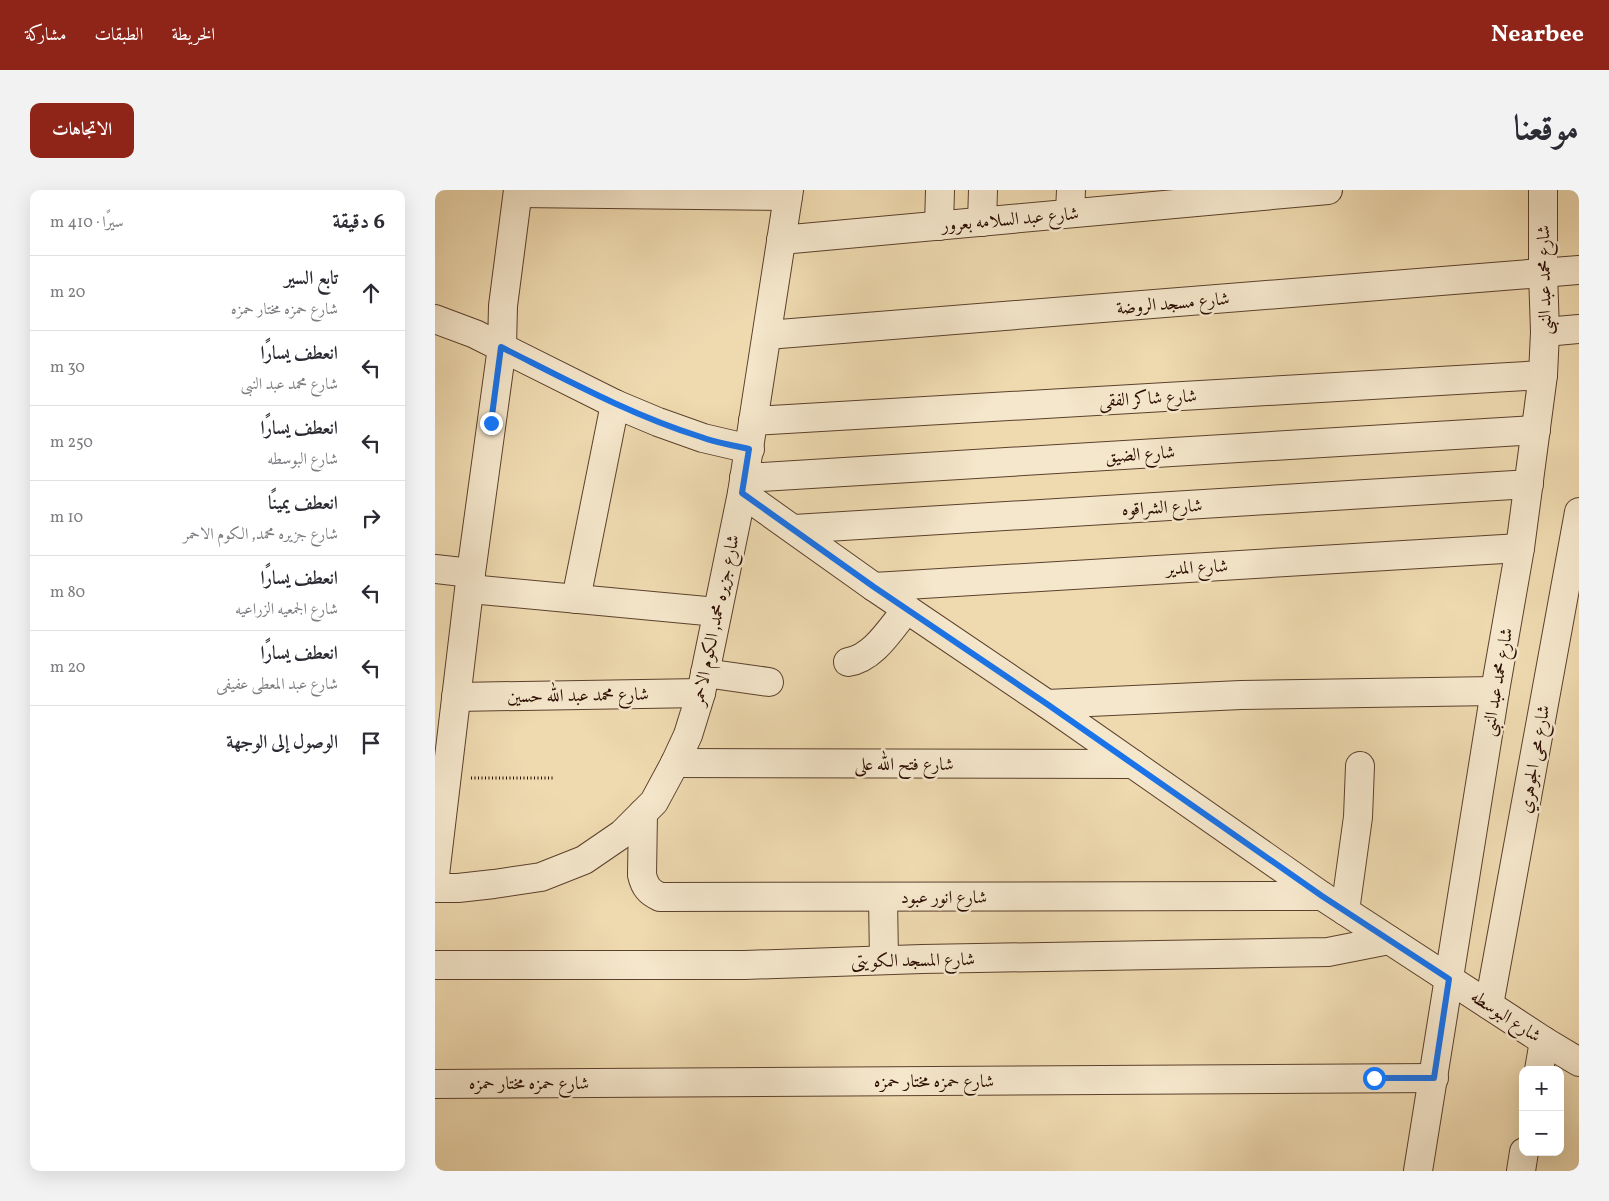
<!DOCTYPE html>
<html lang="ar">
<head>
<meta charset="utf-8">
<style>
	:root { --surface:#fff; --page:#f2f2f3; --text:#2b2b33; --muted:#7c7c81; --line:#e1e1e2; --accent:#8f2418 }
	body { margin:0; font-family:Vollkorn,Amiri,serif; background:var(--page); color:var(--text); direction:rtl }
	.controls { position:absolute; right:15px; bottom:15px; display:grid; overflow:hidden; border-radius:10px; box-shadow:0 5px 20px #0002 }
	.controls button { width:45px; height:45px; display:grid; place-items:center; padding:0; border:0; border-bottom:1px solid var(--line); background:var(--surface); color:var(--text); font:25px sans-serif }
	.stop { position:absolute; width:15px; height:15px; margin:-11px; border:4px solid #1a73e8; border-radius:50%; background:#fff }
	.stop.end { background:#1a73e8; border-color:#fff; box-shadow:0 1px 5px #0008 }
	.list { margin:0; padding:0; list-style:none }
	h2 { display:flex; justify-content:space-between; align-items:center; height:65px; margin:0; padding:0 20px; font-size:21px }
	h2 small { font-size:16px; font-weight:400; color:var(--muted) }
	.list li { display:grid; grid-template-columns:32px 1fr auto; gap:15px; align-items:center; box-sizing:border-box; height:75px; padding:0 20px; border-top:1px solid var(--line) }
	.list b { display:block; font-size:19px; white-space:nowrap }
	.list p { margin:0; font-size:16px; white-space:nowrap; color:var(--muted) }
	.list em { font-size:16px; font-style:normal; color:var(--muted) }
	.icon { flex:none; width:28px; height:28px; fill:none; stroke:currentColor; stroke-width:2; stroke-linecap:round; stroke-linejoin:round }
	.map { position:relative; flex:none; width:1144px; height:981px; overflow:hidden; direction:ltr; border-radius:10px }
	header { display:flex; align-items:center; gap:30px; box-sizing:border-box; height:70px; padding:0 25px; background:var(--accent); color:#fff }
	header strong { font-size:24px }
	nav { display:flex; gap:28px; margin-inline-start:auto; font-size:18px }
	.intro { display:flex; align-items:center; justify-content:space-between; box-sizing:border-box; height:120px; padding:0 30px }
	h1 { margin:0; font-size:35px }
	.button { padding:12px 22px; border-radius:10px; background:var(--accent); color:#fff; font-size:18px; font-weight:700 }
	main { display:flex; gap:30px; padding:0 30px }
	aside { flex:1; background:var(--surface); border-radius:10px; box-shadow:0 5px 20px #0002 }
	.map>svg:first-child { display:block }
</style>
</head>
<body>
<header>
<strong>Nearbee</strong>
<nav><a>الخريطة</a><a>الطبقات</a><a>مشاركة</a></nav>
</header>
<div class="intro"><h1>موقعنا</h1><a class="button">الاتجاهات</a></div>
<main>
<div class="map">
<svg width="1144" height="981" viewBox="0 0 1144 981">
	<rect width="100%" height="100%" fill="#efdab0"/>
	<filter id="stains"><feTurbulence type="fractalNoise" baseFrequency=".004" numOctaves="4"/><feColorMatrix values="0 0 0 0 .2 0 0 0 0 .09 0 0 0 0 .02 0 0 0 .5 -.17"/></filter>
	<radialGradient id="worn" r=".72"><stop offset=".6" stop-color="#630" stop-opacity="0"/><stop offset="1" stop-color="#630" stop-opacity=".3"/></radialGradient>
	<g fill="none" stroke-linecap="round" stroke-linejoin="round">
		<defs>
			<g id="minor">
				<path d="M83,3l270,3"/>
				<path d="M635,23l1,-23"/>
				<path d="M547,32l1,-32"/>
				<path d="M504,36l1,-36"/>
				<path d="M346,50l547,-50"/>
				<path d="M0,129l40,15 140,70 43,18 45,16 47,11"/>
				<path d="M1110,142l34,-3"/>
				<path d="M332,145l812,-65"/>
				<path d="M318,231l790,-46"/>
				<path d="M309,288l792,-48"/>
				<path d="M307,303l132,94 173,117 275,192 222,145 35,21"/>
				<path d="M359,339l735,-45"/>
				<path d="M0,379l36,4"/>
				<path d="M439,397l646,-39"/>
				<path d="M35,399l247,23"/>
				<path d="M141,409l39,-195"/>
				<path d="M413,472c26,-4 43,-34 59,-53"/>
				<path d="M270,483l64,9"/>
				<path d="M21,507l245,-4"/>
				<path d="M612,514l194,-9 254,-4"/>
				<path d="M240,573l458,1"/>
				<path d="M208,623l-1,62c3,12 7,17 18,22l662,-1"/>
				<path d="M0,685l36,-302 31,-226 1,-41 15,-116"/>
				<path d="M0,698h23l36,-4 47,-7 43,-17 38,-26 32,-32 21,-39 13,-28 13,-42 41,-200 47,-303"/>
				<path d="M448,707l1,63"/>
				<path d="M910,721l13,-94 2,-51"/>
				<path d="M0,775h310l177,-6 406,-7 61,-12"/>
				<path d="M1054,815l90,-493"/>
				<path d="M1104,880l5,-29"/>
				<path d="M0,894l999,-6"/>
				<path d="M983,981l77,-480 25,-143 23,-173 2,-43 -2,-59v-83"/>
				<path d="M1086,981l3,-19"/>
			</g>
		</defs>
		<use href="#minor" stroke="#5b402c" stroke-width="30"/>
		<path stroke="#2a0c00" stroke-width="3" stroke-dasharray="1 2.5" stroke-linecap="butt" d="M36,588h82"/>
		<use href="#minor" stroke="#f5e7cc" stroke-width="28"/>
	</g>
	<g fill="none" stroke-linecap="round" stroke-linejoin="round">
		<path stroke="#1a73e8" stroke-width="6" d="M56,233l10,-76c66,33 130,68 200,90 15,6 32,8 48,12l-7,44 132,94 173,117 275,192 127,83 -15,99h-60"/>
	</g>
	<g text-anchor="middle" stroke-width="5" stroke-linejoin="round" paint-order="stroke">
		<g font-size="18" fill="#2a0c00" stroke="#f5e7cc">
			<text transform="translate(575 29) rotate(-5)" y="6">شارع عبد السلامه بعرور</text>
			<text transform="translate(1109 90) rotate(-91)" y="6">شارع محمد عبد النبى</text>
			<text transform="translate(738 113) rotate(-5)" y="6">شارع مسجد الروضة</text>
			<text transform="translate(713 208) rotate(-3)" y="6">شارع شاكر الفقى</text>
			<text transform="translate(705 264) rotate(-4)" y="6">شارع الضيق</text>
			<text transform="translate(727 317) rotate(-3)" y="6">شارع الشراقوه</text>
			<text transform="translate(762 377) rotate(-3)" y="6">شارع المدير</text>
			<text transform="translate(280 430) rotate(-78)" y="6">شارع جزيره محمد, الكوم الاحمر</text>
			<text transform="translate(1062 492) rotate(-80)" y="6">شارع محمد عبد النبى</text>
			<text transform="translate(143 505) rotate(-1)" y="6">شارع محمد عبد الله حسين</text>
			<text transform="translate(1099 569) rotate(-80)" y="6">شارع محى الجوهري</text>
			<text x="469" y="580">شارع فتح الله على</text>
			<text x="509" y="713">شارع انور عبود</text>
			<text transform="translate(478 770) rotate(-1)" y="6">شارع المسجد الكويتى</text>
			<text transform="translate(1071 826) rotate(33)" y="6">شارع البوسطه</text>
			<text x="499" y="897">شارع حمزه مختار حمزه</text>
			<text x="94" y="899">شارع حمزه مختار حمزه</text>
		</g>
	</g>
	<rect width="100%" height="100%" filter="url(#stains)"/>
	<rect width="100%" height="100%" fill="url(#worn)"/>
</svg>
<div class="controls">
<button>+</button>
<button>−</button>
</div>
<div class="stop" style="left:939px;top:888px"></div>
<div class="stop end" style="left:56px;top:233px"></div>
</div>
<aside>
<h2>6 دقيقة<small>سيرًا · 410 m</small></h2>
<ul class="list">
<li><svg class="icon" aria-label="ahead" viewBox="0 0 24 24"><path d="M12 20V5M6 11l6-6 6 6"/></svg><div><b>تابع السير</b><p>شارع حمزه مختار حمزه</p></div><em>20 m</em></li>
<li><svg class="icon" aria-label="left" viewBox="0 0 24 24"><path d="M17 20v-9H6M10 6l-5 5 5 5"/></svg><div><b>انعطف يسارًا</b><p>شارع محمد عبد النبى</p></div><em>30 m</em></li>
<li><svg class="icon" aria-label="left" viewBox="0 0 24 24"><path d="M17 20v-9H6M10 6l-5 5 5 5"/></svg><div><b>انعطف يسارًا</b><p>شارع البوسطه</p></div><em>250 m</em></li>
<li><svg class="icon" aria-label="right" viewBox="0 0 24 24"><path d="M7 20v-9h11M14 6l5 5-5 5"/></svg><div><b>انعطف يمينًا</b><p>شارع جزيره محمد, الكوم الاحمر</p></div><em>10 m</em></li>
<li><svg class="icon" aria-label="left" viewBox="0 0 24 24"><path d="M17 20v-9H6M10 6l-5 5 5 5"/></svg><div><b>انعطف يسارًا</b><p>شارع الجمعيه الزراعيه</p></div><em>80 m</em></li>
<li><svg class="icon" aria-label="left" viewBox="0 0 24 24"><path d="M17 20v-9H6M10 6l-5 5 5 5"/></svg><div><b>انعطف يسارًا</b><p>شارع عبد المعطى عفيفى</p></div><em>20 m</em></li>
<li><svg class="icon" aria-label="arrive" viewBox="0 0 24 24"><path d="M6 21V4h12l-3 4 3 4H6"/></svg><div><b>الوصول إلى الوجهة</b></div></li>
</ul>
</aside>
</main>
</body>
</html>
